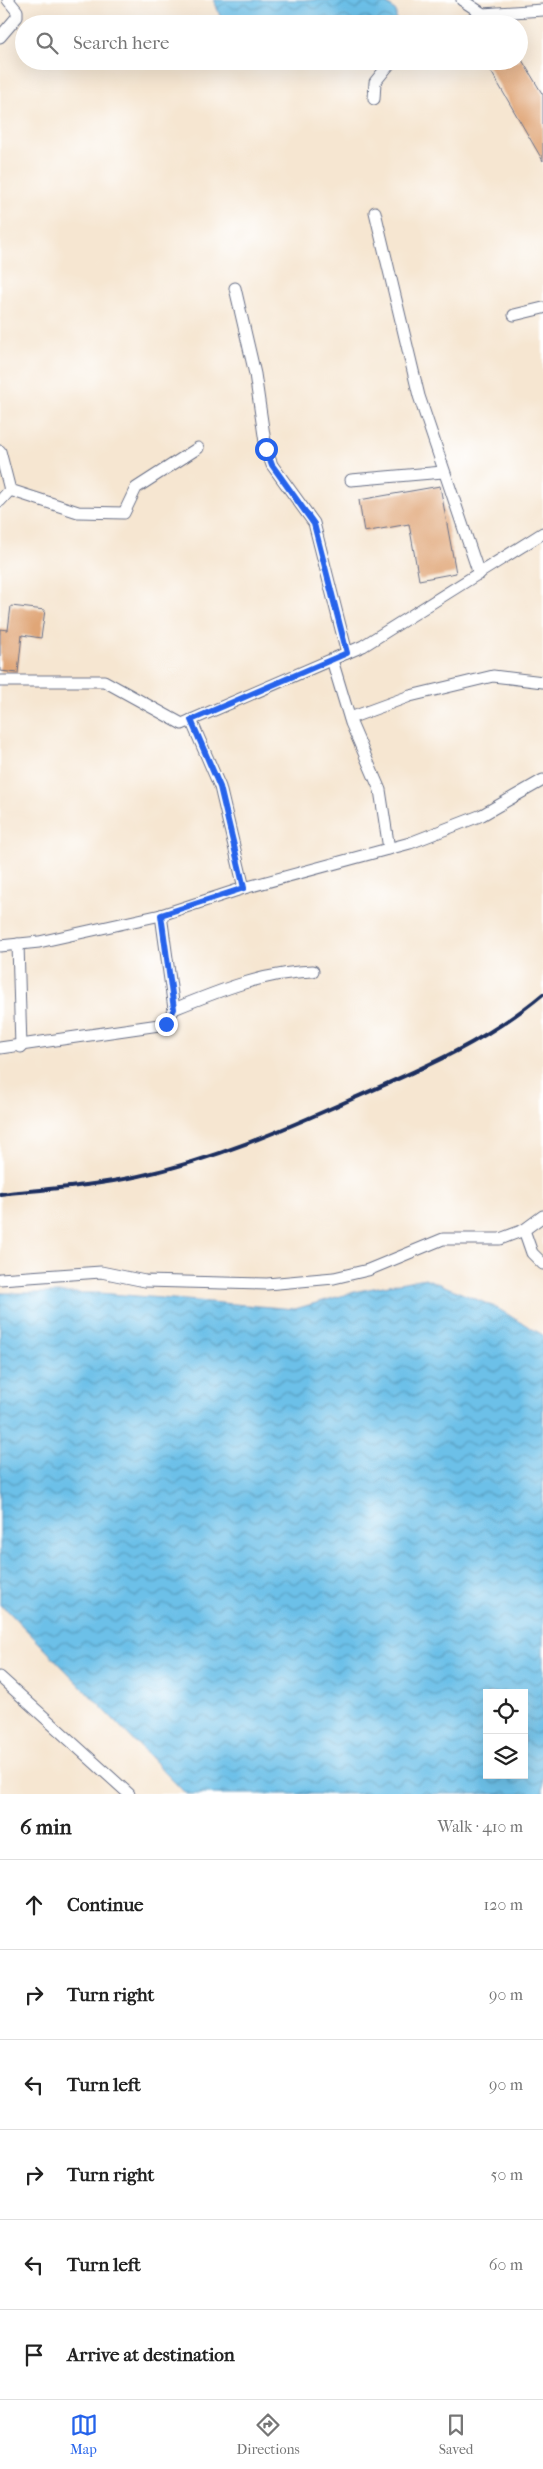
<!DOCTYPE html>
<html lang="en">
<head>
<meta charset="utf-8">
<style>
	:root { --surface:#fff; --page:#f6f6f6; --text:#222; --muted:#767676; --line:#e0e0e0; --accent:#2563eb }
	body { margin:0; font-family:"IM FELL French Canon",serif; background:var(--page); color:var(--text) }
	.controls { position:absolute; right:15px; bottom:15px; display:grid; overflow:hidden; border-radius:0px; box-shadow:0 5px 20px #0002 }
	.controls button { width:45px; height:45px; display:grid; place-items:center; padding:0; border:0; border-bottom:1px solid var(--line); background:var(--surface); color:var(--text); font:25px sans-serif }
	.stop { position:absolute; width:15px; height:15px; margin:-11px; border:4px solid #2563eb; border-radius:50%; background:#fff }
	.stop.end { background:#2563eb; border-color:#fff; box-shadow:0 1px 5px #0008 }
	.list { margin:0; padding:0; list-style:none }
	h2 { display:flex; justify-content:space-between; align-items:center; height:65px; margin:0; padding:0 20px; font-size:21px }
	h2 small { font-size:16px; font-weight:400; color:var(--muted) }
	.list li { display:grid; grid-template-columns:32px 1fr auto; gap:15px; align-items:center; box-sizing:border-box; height:90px; padding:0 20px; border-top:1px solid var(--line) }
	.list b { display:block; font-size:19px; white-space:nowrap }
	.list em { font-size:16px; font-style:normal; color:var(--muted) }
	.icon { flex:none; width:28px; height:28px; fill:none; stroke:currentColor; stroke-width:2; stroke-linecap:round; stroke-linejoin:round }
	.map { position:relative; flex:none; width:543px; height:1794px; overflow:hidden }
	.search { position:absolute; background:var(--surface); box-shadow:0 5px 20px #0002; left:15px; right:15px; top:15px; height:55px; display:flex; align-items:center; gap:12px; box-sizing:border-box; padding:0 18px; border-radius:28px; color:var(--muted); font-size:19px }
	.sheet { height:605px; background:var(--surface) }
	nav { display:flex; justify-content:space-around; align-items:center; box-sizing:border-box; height:70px; border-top:1px solid var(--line); background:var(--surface); font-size:14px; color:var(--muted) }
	nav a { display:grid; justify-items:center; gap:2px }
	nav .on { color:var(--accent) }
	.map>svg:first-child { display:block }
</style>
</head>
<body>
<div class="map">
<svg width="543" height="1794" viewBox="0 0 543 1794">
	<defs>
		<pattern id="water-waves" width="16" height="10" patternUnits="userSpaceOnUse" patternTransform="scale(1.25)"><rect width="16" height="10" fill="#6cc0e8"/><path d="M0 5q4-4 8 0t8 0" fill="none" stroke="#589cbf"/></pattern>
	</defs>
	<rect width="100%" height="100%" fill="#fff"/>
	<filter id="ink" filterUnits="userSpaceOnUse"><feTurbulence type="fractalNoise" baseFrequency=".02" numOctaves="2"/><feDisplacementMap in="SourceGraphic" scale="10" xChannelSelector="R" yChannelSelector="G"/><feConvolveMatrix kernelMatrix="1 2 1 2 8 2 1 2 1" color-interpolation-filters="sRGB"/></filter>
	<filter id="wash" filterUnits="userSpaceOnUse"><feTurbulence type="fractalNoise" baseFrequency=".0096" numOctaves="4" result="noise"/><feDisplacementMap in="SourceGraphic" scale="20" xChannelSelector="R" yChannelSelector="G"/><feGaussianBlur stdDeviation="1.12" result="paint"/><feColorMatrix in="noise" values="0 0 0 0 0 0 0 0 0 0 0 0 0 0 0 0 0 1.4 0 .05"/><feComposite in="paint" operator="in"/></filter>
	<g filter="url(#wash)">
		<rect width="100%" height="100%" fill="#f6e6d1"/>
		<g fill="url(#water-waves)" stroke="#4478a3" fill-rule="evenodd">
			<path d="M214,0h169l13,11v13h-173z"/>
			<path d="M425,1278l70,29 48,28v459h-357l-180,-185 -6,-3v-313h100l195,16 63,-18zM487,1693h37v82h-37z"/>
		</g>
		<g id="blocks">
			<g fill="#e0a677">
				<path d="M519,55l24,40v66l-58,-100h34z"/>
				<path d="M440,486l16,87 -37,7 -10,-56 -45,8 -5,-32z"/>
				<path d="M11,606l34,4 -4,28 -19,-3 -4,38 -18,-2v-42l8,1z"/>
			</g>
		</g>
	</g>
	<g filter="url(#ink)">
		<use href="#blocks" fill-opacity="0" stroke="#686f86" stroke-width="1"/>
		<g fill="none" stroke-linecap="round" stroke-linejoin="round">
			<defs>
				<g id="minor">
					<path d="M462,0l21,14"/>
					<path d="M462,24l21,-10 60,-4"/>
					<path d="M0,37l17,-20v-6l-9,-11"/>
					<path d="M374,99l1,-17 17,-21"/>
					<path d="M375,212l44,184 60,178"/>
					<path d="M235,288l20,86 11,75 6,16 42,58 33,130"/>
					<path d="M514,315l29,-7"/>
					<path d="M0,451l10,39 68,22 46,1 12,-25 62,-40"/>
					<path d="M351,480l92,-8"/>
					<path d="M0,501l10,-11"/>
					<path d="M332,660l19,63 29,67 9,59"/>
					<path d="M0,681h104l78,43 181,-78 180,-113"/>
					<path d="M350,718l60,-22 83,-20 50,6"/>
					<path d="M191,720l29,67 24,101"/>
					<path d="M18,944l3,103"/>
					<path d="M0,946l39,-4 122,-27 83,-27 166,-45 72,-28 61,-35"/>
					<path d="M174,1009c44,-18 91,-37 139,-38"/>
					<path d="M0,1048l166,-24 8,-15 -13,-94"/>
					<path d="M524,1230l8,23 11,11"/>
					<path d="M0,1279l101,-7 44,9 122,3 67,-6 34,-8 75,-31h57l24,-9 19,-14"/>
					<path d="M0,1677l129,117"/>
				</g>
			</defs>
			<use href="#minor" stroke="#686f86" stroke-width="13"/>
			<use href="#minor" stroke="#fff" stroke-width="11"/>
			<path stroke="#1b2f5e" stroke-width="4" d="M0,1194c46,-5 94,-8 139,-18 74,-16 144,-46 213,-77 67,-29 134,-57 191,-105"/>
		</g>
	</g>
	<g fill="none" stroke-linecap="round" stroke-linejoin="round" filter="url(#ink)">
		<path stroke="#2563eb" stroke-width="6" d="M166,1024l8,-15 -13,-94 83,-27 -24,-101 -29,-67 156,-67 -33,-129 -42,-59 -6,-16"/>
	</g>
</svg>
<div class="controls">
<button><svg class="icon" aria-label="locate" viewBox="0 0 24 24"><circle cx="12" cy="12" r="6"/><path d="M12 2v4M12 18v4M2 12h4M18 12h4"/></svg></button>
<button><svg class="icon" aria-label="layers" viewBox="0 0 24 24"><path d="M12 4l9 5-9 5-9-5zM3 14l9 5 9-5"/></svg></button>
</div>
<div class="stop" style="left:266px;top:449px"></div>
<div class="stop end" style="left:166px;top:1024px"></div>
<div class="search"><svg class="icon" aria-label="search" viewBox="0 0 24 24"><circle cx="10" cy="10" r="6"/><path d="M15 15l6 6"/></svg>Search here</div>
</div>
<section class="sheet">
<h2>6 min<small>Walk · 410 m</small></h2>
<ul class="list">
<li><svg class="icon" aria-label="ahead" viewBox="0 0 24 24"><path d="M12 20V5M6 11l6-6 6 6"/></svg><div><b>Continue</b></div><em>120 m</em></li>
<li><svg class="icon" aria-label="right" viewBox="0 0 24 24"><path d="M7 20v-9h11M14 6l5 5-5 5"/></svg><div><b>Turn right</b></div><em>90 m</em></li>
<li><svg class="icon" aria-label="left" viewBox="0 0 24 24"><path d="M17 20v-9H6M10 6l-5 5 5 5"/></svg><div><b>Turn left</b></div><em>90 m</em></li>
<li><svg class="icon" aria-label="right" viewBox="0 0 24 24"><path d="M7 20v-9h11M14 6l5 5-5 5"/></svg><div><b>Turn right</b></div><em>50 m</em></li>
<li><svg class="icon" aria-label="left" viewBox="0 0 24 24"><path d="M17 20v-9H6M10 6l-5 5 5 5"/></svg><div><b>Turn left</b></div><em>60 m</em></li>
<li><svg class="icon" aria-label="arrive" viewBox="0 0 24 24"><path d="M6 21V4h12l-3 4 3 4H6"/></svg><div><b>Arrive at destination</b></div></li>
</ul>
</section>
<nav>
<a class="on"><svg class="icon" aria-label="map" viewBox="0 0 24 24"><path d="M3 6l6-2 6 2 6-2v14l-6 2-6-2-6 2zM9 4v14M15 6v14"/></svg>Map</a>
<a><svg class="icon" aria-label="directions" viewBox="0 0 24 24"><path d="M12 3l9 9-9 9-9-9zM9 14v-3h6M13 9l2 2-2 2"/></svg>Directions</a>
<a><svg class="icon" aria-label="saved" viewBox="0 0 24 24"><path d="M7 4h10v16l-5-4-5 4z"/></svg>Saved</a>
</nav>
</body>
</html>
